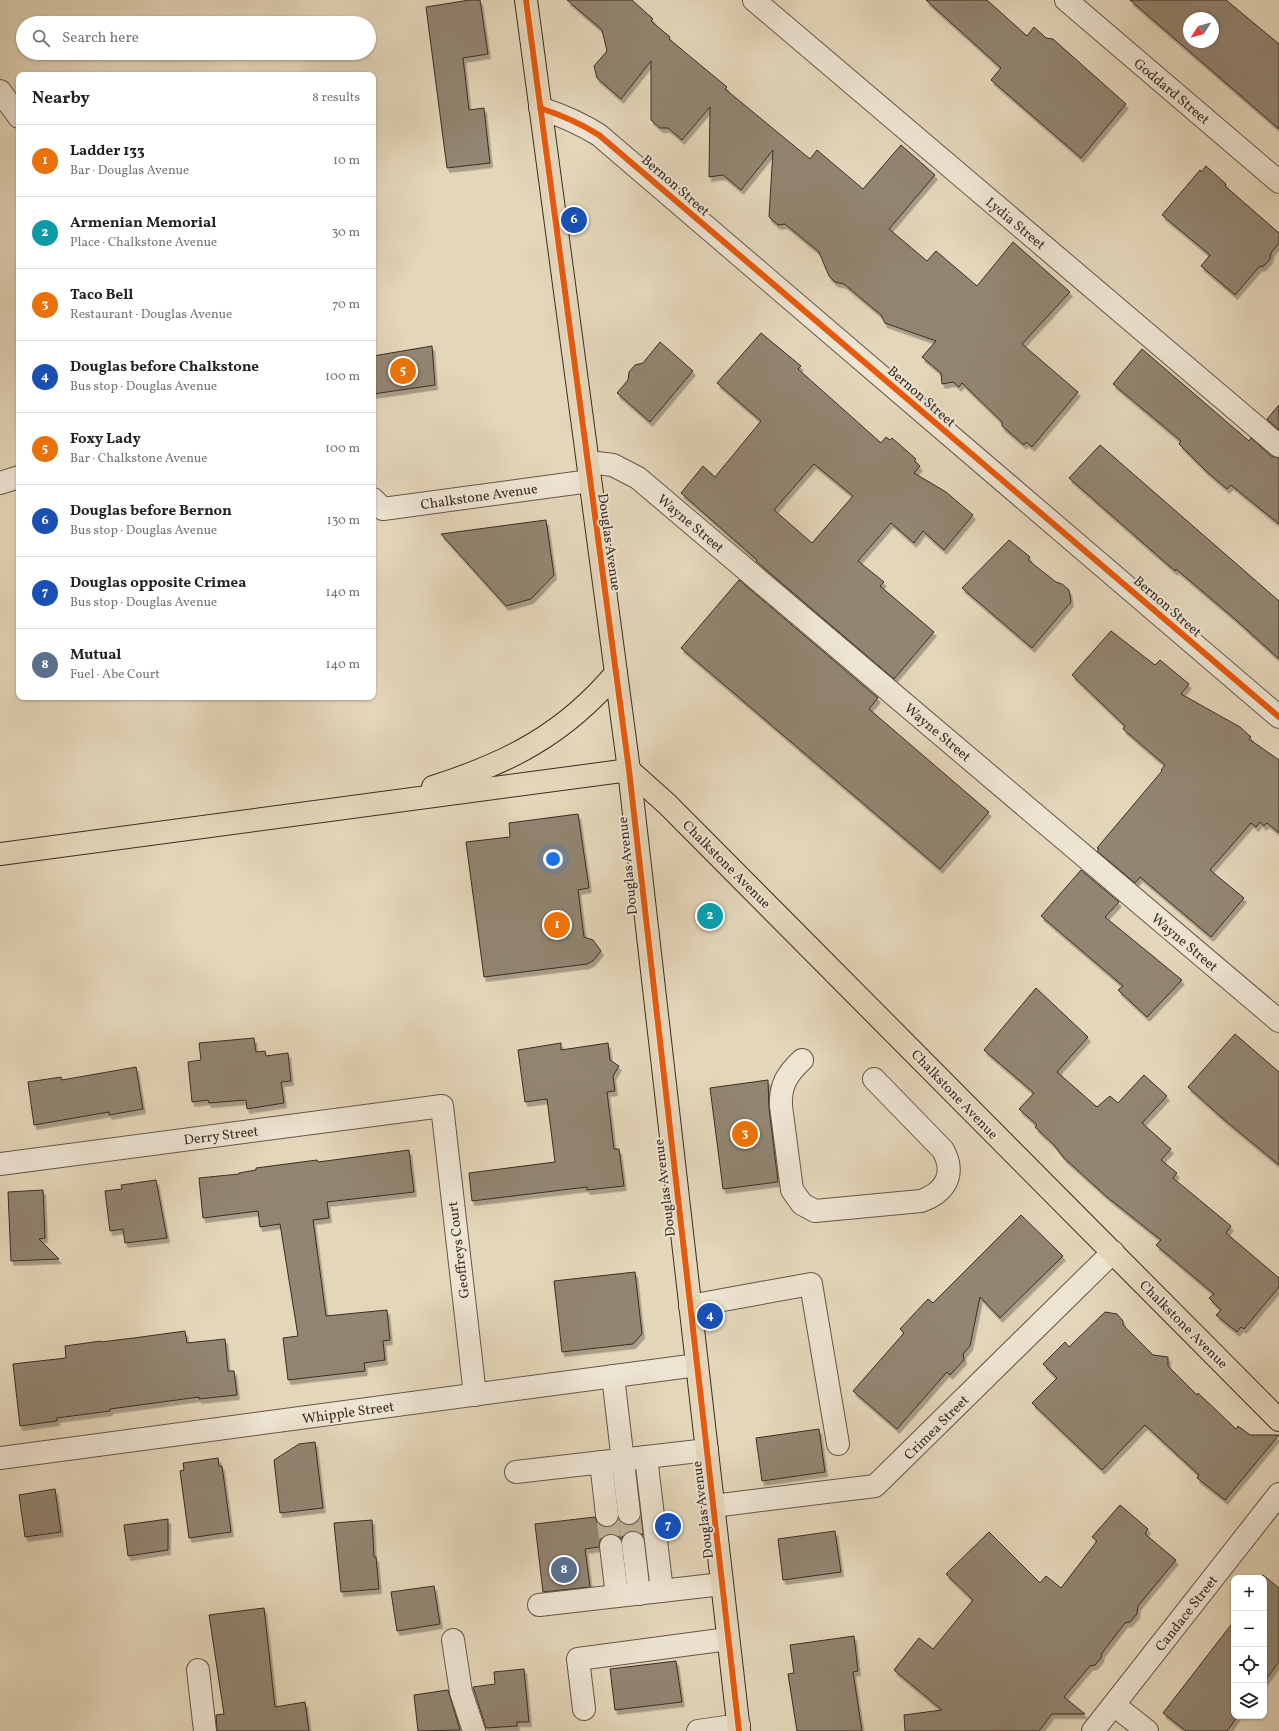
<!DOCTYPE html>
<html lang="en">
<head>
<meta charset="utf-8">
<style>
	:root { --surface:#fff; --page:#f2f2f2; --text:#202124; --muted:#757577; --line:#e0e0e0; --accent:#d93025 }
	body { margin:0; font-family:Vollkorn,serif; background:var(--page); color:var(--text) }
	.controls { position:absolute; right:12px; bottom:12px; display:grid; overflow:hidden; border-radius:8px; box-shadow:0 1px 3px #0004 }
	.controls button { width:36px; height:36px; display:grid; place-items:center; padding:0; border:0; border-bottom:1px solid var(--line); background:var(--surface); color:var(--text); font:20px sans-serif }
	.compass { position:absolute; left:1183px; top:12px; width:36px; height:36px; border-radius:50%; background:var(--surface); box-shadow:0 1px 3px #0004; rotate:234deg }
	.you { position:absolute; left:553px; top:859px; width:14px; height:14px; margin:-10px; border:3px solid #fff; border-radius:50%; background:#1a73e8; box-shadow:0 0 0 6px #1a73e833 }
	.badge { display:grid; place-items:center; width:26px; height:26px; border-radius:50%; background:var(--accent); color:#fff; font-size:13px; font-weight:700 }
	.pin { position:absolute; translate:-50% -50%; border:2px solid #fff; box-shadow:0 1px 4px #0006 }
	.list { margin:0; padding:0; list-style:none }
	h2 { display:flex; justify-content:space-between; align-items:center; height:52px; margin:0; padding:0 16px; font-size:17px }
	h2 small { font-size:13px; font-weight:400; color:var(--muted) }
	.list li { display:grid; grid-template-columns:26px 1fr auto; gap:12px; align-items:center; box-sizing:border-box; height:72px; padding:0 16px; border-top:1px solid var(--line) }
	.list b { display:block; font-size:15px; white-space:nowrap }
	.list p { margin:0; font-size:13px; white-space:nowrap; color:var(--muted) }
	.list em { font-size:13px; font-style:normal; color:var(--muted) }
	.icon { flex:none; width:22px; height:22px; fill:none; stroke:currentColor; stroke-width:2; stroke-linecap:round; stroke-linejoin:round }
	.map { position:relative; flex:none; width:1279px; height:1731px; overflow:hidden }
	.search { position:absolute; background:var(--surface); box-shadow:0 1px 3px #0004; left:16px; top:16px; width:360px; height:44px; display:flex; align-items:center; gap:10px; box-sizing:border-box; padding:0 14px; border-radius:22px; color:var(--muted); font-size:15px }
	.panel { position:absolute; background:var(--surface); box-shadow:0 1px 3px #0004; left:16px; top:72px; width:360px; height:628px; border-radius:8px }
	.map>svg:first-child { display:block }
</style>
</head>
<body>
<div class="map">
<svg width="1279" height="1731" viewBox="0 0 1279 1731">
	<defs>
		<filter id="shadow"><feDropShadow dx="2.5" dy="4.5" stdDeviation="0" flood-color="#0004"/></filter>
	</defs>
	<rect width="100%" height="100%" fill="#e4d6b9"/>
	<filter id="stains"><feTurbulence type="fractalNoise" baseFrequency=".005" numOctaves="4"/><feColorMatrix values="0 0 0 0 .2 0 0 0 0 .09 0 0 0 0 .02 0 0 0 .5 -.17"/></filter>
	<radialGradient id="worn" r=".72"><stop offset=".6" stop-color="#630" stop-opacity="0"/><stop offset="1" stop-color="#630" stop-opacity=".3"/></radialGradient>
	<g fill="#928571" stroke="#3a2d23" fill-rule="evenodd" filter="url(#shadow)">
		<path d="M470,0h10l8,54 -25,4 6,52 15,-2 6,55 -43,5 -21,-161z"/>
		<path d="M567,0h65l21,19 -2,2 19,16 -1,2 58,48 -2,2 85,70 7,-9 46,39 38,-44 34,30 -46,54 38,32 9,-10 41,35 36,-44 57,50 -48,52 56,48 -46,55 -6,-5 -2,3 -22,-19v-4l-40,-39 -3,4 -6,-5 -11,2 -1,-11 -19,-16 14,-16 -51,-18 -4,-8 -37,-31 -9,-2 -6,-6 -10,-24 -34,-28 -7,1 -9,-8 4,-67 -32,40 -18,-15 -14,2 1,-70 -28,33 -14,-12h-8l-9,-8v-59l-30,38 -24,-21 -3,-12 13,-15 -5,-21z"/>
		<path d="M926,0h61l40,36 7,-9 12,11 7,1 73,65 -45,54 -90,-78 10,-12z"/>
		<path d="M1130,0h96l53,44v85zM1189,18h24v24h-24z"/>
		<path d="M1206,166l20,18 -1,2 54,47v10l-8,10 -1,6 -6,7 -5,1 -24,28 -34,-29 9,-11 -48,-40 38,-45 1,2z"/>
		<path d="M761,333l40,33 -3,3 83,74 5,-6 4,3 2,-2 24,21 -2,2 6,5 -6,7 32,19 27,23 -29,35 -21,-19 -9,12 -23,-20 -33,38 26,21 -4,4 54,46 -40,47 -138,-118 1,-1 -76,-67 22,-27 12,11 46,-56 -44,-38zM814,464l39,32 -41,47 -38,-33z"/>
		<path d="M660,342l33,29 -43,51 -33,-29 11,-13 1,-8 6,-7 8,-2z"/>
		<path d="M432,346l3,39 -62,9v-38z"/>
		<path d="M1142,349l107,92 2,-3 20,18 8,2v66l-48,-39 -4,4 -21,-18 -27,-27 2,-3 -68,-57z"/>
		<path d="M1279,405v25l-12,-11z"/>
		<path d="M1100,445l179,156v58l-43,-39 -60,-51 -1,2 -106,-93z"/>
		<path d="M546,520l8,55 -23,24 -25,7 -65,-72z"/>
		<path d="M1009,540l21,17 -2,3 28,22 6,2 7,6 2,12 -39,46 -70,-60z"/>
		<path d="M739,580l139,118 -9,11 120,103 -49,57 -259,-221z"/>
		<path d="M1111,631l44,34 5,-5 29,24 -8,10 59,33 11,10 -2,2 30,21v73l-12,-10 -3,3 -4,-4 -4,5 -5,-4 -41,47 34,28 -33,39 -71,-60 -5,6 -38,-32 2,-2 -2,-1 65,-77 -1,-1 4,-5 -42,-36 2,-3 -53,-51z"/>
		<path d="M578,814l11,74 -11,2 6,47 9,3 8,11 -8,10 -6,3 -103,13 -18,-135 44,-5 -1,-14z"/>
		<path d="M1081,870l38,32 -14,15 77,63 -35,37 -29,-27 5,-4 -82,-70z"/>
		<path d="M1036,988l52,49 -31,35 40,35 13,-11 8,7 26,-28 23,21 -25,27 29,26 -10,11 16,13 -4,5 58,48 -5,7 53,45v9l-35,42 -3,-2 -4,5 -21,-17 5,-5 -12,-12 5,-4 -58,-49 5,-5 -54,-43 -43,-39 -10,-13 -19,-18 2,-2 -18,-16 15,-16 -50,-43z"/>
		<path d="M1235,1034l44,38v93l-58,-48 -33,-30z"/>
		<path d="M254,1038l2,14 9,-1 1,5 22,-3 3,28 -10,1 3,21 -37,6 -1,-9 -37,3 -1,-3 -16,2 -4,-40 13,-2 -2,-17z"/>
		<path d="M561,1043v7l47,-7 2,17 9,6 -6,10 2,15 -8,1 7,57h5l5,37 -37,4v-3l-115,14 -3,-28 86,-11 -8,-63 -22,3 -7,-52z"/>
		<path d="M136,1067l7,42 -34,6v-3l-75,13 -6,-43 33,-5 1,3z"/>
		<path d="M768,1080l1,28 9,74 -55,7 -13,-101z"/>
		<path d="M409,1150l5,42 -87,10 2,16 -16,2 13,96 61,-6 3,30 -7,1 2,19 -21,3 1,8 -77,9 -5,-42 15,-2 -18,-112 -20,3 -2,-16 -55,7 -4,-40 40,-4v-1l17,-3v-2l61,-8 1,2z"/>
		<path d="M156,1180l11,58 -42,5 -2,-14 -13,2 -5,-40 17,-2 -1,-4z"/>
		<path d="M43,1190l2,48 -6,1 20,20 -48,2 -3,-69z"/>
		<path d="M1021,1215l42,41 -63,62 -20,-21 -10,49 -7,8 1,6 -14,15 -3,-3 -50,57 -44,-38 51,-58 -4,-4 28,-30 5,4z"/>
		<path d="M635,1272l7,62 -9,10 -71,8 -8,-71z"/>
		<path d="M1105,1312l12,2 6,7v4l30,30 15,2v9l29,29 1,-2 38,36 2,-3 12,9h29l-54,65 -28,-22 2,-3 -54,-50 -43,45 -70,-67 25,-25 -14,-14 22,-22 4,5z"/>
		<path d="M185,1331l2,12 38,-4 3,32h6l3,24 -38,4v-2l-89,12v2l-53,7v3l-37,5 -7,-62 53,-6 -1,-12 36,-5v1l32,-4 1,1v-1z"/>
		<path d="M819,1429l6,43 -63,9 -6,-43z"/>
		<path d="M315,1442l8,66 -43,5 -6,-53 25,-16z"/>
		<path d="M218,1458l1,8h3l9,66 -42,6 -9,-67 4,-1 -1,-7z"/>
		<path d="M55,1489l6,43 -36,5 -6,-42z"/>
		<path d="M1120,1505l28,24 -3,5 31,26 -38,46 -1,8 -7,8 -5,1 -23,30 -1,5 -6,7 -5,1 -26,31 21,17h-33l-13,17h-134l-1,-16 38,-5 -48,-40 25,-32 14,11 40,-49 -27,-26 43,-42 51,51 6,-7 15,12 36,-47 -5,-4z"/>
		<path d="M595,1517l2,6 5,3 6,1 6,-2 5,-5 5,4 7,1 6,-2 4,-6 2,18 -5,-4h-6l-7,2 -4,6 -5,-5h-6l-6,2 -4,5 -1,6 -14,2 5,38 -47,5 -8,-68z"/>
		<path d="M168,1519v31l-40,6 -4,-31z"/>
		<path d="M372,1520l2,37h2l3,32 -38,3 -7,-69z"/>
		<path d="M835,1531l6,41 -58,8 -5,-41z"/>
		<path d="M1263,1575l16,13v74l-15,20v-104h-3z"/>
		<path d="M434,1586l6,38 -43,7 -6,-39z"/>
		<path d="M264,1608l11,99 30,-5 4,29h-92l-1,-16 8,-1 -15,-99z"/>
		<path d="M1234,1621v95h4l-11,15h-41l-23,-18z"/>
		<path d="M854,1636l4,35 -5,1 9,59h-65l-9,-57 6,-1 -4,-28z"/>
		<path d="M676,1661l6,41 -67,8 -5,-41z"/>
		<path d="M524,1669l5,53h-12v4l-31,2 -13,-41 22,-3 -1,-12z"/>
		<path d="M448,1690l12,40 -42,1 -4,-36z"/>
	</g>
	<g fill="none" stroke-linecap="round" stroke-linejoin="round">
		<g stroke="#c2b49b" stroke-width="22" stroke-dasharray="22 11" stroke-linecap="butt">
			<path d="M629,1513l4,30"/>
			<path d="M607,1515l4,31"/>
		</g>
		<defs>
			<g id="minor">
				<path d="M754,0l525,446"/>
				<path d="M1066,0l213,182"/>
				<path d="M0,91l19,26"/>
				<path d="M540,108c21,7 40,15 59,27l680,582"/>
				<path d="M588,462l25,3 25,13 641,543"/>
				<path d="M0,483l19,-6"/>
				<path d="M373,499l10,10 207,-28"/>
				<path d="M802,1060c-15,14 -22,25 -21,46l11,84 10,14 13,7 106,-10c25,-9 35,-27 22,-51l-69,-71"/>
				<path d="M0,1164l442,-58 33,289"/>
				<path d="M690,1306l121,-22 27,160"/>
				<path d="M613,1376l16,137"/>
				<path d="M646,1457l16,134"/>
				<path d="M0,1458l697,-93"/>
				<path d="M601,1462l6,53"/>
				<path d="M516,1472l191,-22"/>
				<path d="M713,1506l162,-20 238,-234"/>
				<path d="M633,1543l6,51"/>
				<path d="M611,1546l6,50"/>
				<path d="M539,1605l183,-21"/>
				<path d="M453,1640l8,52 13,39"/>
				<path d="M198,1670l7,61"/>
				<path d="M1114,1705l33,26"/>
				<path d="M584,1709l-6,-50 150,-20"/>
				<path d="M698,1731l41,-6"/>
				<path d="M1093,1731l186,-237"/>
			</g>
			<g id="major">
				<path d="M526,0l103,770 110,961"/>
				<path d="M629,770l38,34 612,616"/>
			</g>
			<g id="highway">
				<path d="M433,787c75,-24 132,-53 183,-114"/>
				<path d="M0,854l629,-84"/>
			</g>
		</defs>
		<use href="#minor" stroke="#645748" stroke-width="24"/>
		<use href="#major" stroke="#3a2d23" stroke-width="24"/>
		<use href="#highway" stroke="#3a2d23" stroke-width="24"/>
		<use href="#minor" stroke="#ede4d2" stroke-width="22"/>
		<use href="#major" stroke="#e4d6b9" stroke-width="22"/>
		<use href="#highway" stroke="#e4d6b9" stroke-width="22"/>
		<defs>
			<g id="cycleway">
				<path d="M526,0l103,770 110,961"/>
				<path d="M540,108c21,7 40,15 59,27l680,582"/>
			</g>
		</defs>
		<use href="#cycleway" stroke="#ede4d2" stroke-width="8"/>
		<use href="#cycleway" stroke="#e8590c" stroke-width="6"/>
	</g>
	<g text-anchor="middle" stroke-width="4" stroke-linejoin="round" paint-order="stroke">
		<g font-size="14" fill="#3a2d23" stroke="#ede4d2">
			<text transform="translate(1172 91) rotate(40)" y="5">Goddard Street</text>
			<text transform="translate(676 185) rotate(41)" y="5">Bernon Street</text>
			<text transform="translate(1016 223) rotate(40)" y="5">Lydia Street</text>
			<text transform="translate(922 396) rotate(41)" y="5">Bernon Street</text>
			<text transform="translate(479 496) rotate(-8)" y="5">Chalkstone Avenue</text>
			<text transform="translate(691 523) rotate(40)" y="5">Wayne Street</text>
			<text transform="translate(610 542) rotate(82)" y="5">Douglas Avenue</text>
			<text transform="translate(1168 606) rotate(41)" y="5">Bernon Street</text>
			<text transform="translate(938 732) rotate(40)" y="5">Wayne Street</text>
			<text transform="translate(727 864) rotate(45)" y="5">Chalkstone Avenue</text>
			<text transform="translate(627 866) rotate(-96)" y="5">Douglas Avenue</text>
			<text transform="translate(1185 942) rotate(40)" y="5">Wayne Street</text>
			<text transform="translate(955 1094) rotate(46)" y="5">Chalkstone Avenue</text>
			<text transform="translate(221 1135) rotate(-7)" y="5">Derry Street</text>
			<text transform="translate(664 1188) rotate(-97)" y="5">Douglas Avenue</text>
			<text transform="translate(458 1250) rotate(-97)" y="5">Geoffreys Court</text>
			<text transform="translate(1184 1324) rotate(45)" y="5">Chalkstone Avenue</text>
			<text transform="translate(348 1412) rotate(-8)" y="5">Whipple Street</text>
			<text transform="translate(936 1427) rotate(-45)" y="5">Crimea Street</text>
			<text transform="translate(702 1510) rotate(-97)" y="5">Douglas Avenue</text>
			<text transform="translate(1186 1613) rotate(-52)" y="5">Candace Street</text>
		</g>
	</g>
	<rect width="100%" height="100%" filter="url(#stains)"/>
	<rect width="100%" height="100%" fill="url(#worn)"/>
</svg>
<div class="controls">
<button>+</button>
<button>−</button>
<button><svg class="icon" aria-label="locate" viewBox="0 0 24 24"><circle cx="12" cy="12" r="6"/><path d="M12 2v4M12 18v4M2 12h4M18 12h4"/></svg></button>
<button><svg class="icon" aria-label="layers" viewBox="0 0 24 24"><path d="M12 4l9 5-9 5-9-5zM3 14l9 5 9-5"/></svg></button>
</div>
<svg class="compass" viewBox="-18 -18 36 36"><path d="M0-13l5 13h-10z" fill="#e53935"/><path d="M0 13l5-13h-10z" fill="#757577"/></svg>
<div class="you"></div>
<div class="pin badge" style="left:557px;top:925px;background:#e8710a">1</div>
<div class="pin badge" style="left:710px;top:916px;background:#0f9aa8">2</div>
<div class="pin badge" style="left:745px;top:1134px;background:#e8710a">3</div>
<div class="pin badge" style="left:710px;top:1316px;background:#1a4fb4">4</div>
<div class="pin badge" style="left:403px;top:371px;background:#e8710a">5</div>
<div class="pin badge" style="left:574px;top:220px;background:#1a4fb4">6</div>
<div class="pin badge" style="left:668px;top:1526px;background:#1a4fb4">7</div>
<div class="pin badge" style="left:564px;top:1570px;background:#5c6f8a">8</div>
<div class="search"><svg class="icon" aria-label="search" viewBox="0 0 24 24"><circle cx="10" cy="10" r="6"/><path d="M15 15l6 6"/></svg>Search here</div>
<section class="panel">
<h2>Nearby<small>8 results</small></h2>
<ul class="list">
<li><span class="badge" style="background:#e8710a">1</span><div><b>Ladder 133</b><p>Bar · Douglas Avenue</p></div><em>10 m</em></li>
<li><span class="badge" style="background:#0f9aa8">2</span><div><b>Armenian Memorial</b><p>Place · Chalkstone Avenue</p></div><em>30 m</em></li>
<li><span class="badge" style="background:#e8710a">3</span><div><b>Taco Bell</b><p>Restaurant · Douglas Avenue</p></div><em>70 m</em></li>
<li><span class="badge" style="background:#1a4fb4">4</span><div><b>Douglas before Chalkstone</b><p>Bus stop · Douglas Avenue</p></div><em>100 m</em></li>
<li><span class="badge" style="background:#e8710a">5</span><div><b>Foxy Lady</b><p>Bar · Chalkstone Avenue</p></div><em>100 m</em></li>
<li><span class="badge" style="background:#1a4fb4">6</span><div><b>Douglas before Bernon</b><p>Bus stop · Douglas Avenue</p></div><em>130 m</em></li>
<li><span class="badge" style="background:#1a4fb4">7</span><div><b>Douglas opposite Crimea</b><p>Bus stop · Douglas Avenue</p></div><em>140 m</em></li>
<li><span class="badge" style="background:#5c6f8a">8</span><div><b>Mutual</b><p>Fuel · Abe Court</p></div><em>140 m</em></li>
</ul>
</section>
</div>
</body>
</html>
